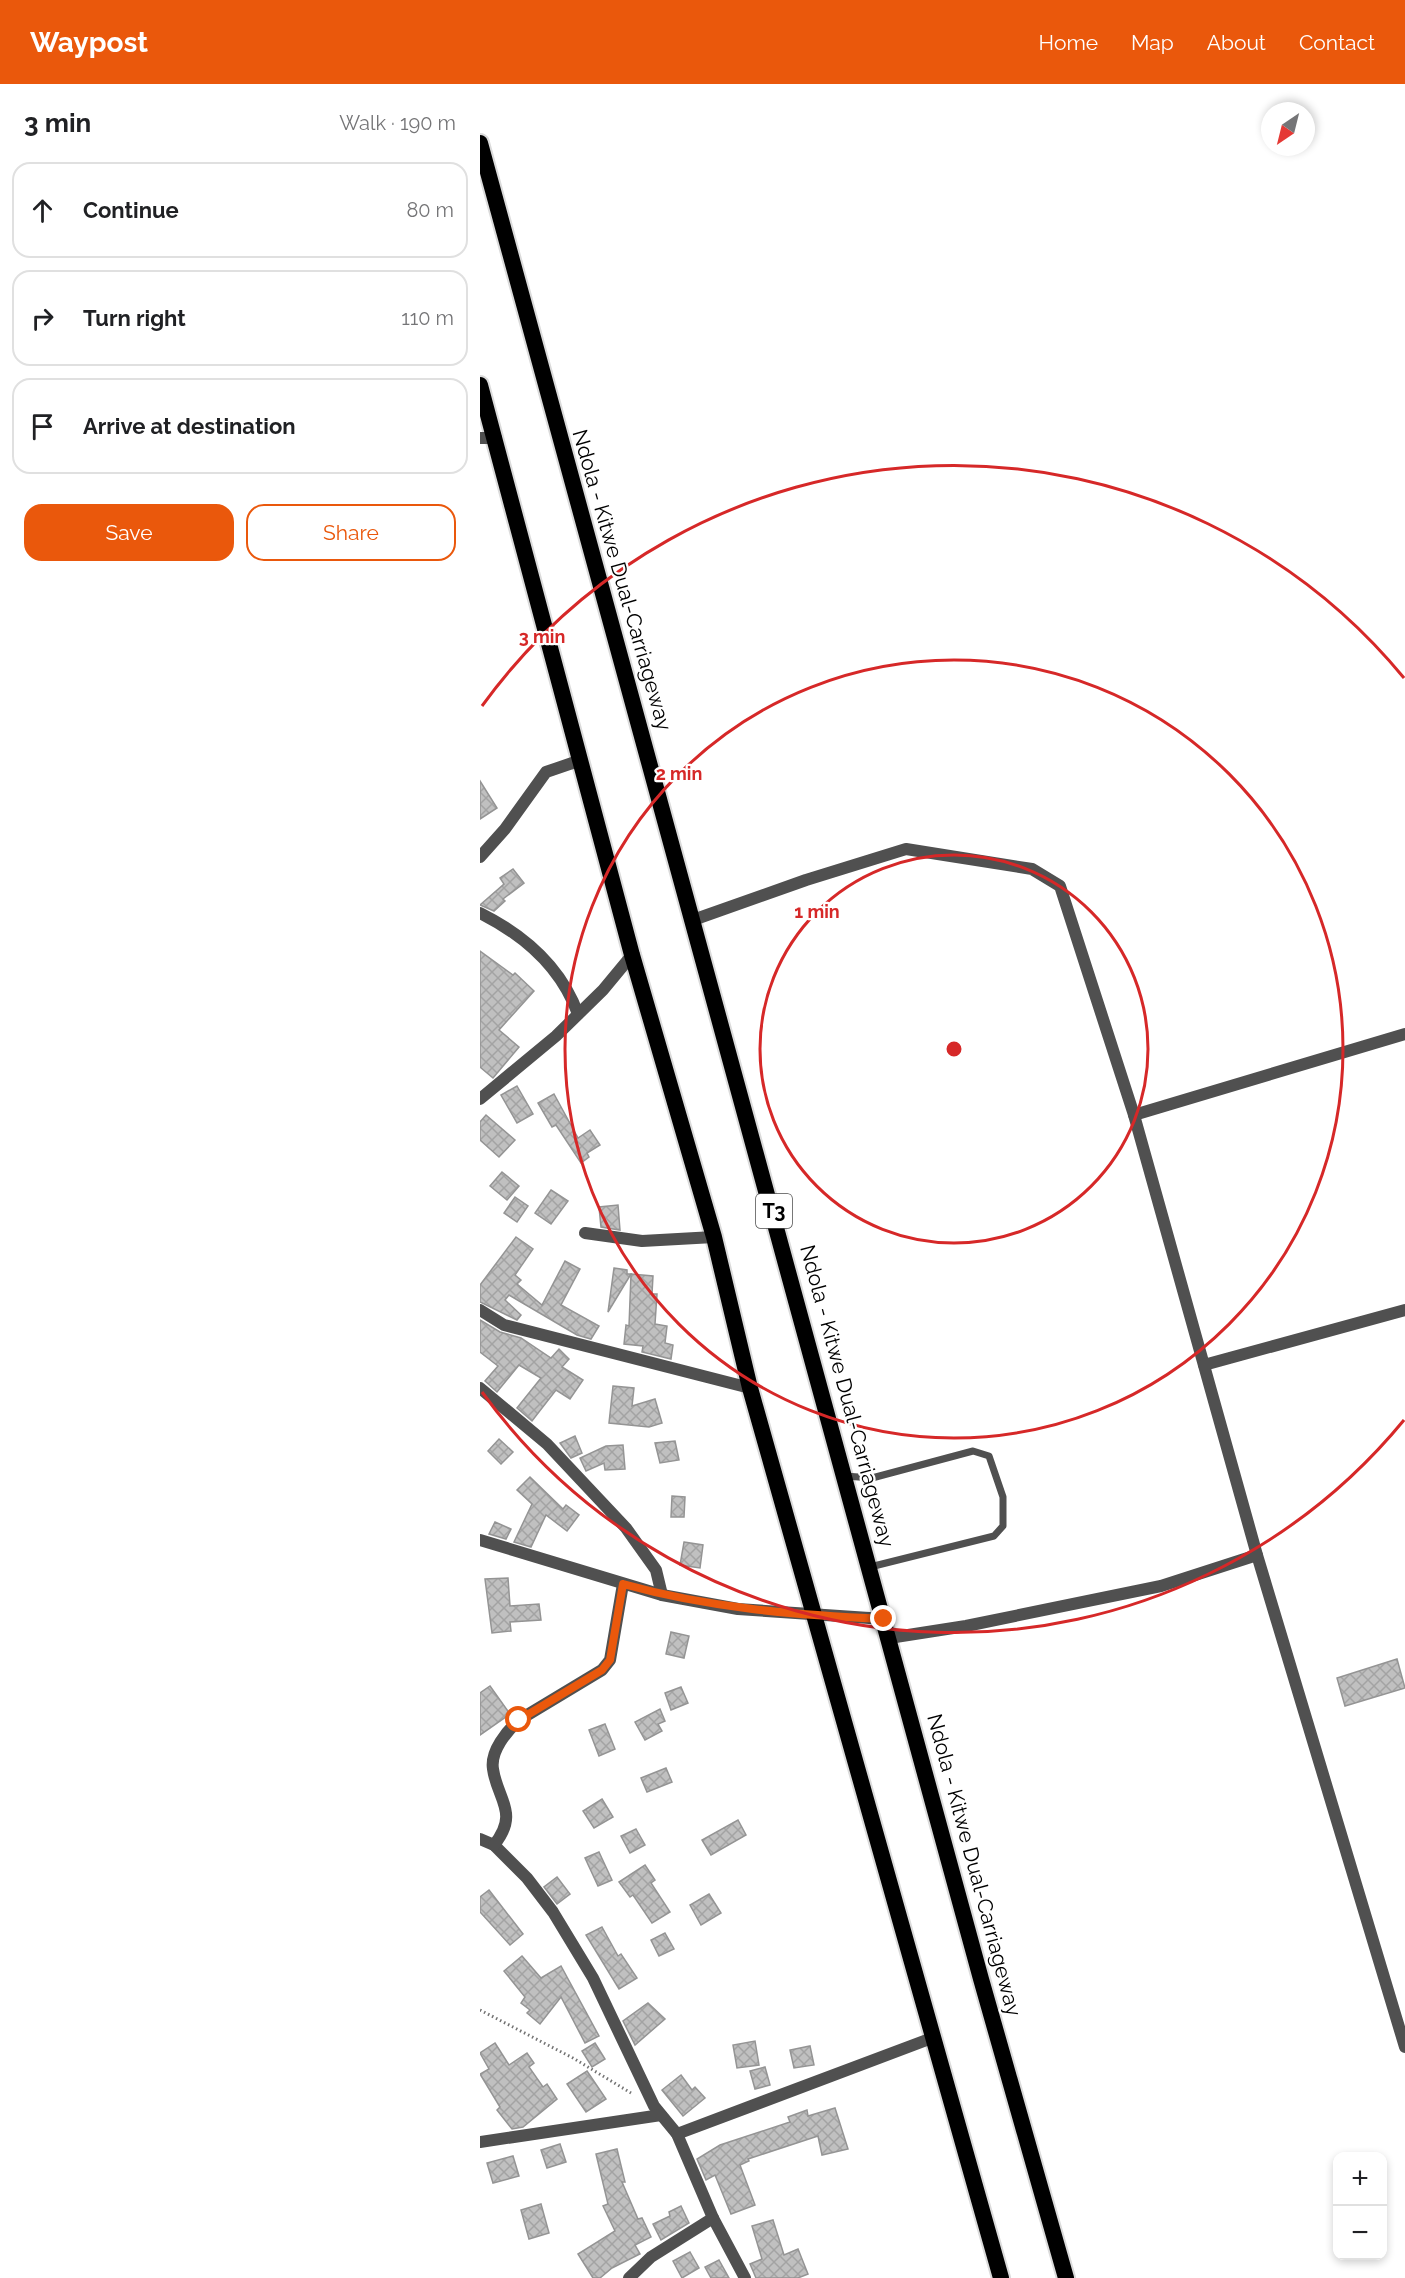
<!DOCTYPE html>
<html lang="en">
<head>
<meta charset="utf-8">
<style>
	:root { --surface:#fff; --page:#f2f2f2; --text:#202124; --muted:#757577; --line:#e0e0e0; --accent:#ea580c }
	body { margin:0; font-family:Raleway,sans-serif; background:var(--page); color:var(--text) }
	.controls { position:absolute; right:18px; bottom:18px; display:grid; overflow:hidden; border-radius:12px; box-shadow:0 3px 9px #0003 }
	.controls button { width:54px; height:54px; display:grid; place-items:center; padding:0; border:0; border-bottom:2px solid var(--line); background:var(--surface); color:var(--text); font:30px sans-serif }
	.compass { position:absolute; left:781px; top:18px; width:54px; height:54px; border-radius:50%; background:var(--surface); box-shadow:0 3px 9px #0003; rotate:215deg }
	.stop { position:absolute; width:18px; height:18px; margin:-14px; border:4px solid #ea580c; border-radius:50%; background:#fff }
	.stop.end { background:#ea580c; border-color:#fff; box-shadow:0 2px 6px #0008 }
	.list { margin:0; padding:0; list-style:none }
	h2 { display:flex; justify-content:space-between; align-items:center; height:78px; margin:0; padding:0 24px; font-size:26px }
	h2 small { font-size:20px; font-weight:400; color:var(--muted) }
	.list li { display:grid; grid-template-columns:39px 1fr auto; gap:18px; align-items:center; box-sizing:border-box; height:96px; margin:0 12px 12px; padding:0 12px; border:2px solid var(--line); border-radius:18px }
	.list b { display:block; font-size:22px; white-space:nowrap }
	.list em { font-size:20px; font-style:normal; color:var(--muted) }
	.actions { display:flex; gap:12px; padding:18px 24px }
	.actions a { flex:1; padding:14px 0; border:2px solid var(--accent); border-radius:18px; text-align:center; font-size:21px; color:var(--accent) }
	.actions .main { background:var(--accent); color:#fff }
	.icon { flex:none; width:33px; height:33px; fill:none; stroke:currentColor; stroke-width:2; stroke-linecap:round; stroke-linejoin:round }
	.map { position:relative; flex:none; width:925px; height:2194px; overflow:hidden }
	header { display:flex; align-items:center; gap:36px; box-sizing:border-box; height:84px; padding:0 30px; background:var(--accent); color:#fff }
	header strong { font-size:28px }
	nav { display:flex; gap:33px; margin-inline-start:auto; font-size:21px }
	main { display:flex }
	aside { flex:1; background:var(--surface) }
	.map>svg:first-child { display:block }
</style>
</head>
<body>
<header>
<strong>Waypost</strong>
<nav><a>Home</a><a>Map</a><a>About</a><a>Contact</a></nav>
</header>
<main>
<aside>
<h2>3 min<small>Walk · 190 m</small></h2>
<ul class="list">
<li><svg class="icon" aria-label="ahead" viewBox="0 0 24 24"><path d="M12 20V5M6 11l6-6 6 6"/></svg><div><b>Continue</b></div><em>80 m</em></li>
<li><svg class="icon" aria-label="right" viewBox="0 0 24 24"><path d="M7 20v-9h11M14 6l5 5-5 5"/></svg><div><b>Turn right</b></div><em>110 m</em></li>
<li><svg class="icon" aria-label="arrive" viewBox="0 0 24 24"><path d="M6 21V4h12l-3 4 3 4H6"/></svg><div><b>Arrive at destination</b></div></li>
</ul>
<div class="actions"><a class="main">Save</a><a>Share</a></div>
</aside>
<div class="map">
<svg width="925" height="2194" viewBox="0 0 925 2194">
	<defs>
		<pattern id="building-cross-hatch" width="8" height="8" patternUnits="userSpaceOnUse" patternTransform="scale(1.5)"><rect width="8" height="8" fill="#c0c0c0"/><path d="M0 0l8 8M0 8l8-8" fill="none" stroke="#a3a3a3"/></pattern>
	</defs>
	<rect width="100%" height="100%" fill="#fff"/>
	<g fill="url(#building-cross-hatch)" stroke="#949494" stroke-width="1.5">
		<path d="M0,697l17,27 -17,11z"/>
		<path d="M33,785l11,14 -21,16 2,2 -11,10 -14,-6 24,-21 -4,-6z"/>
		<path d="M0,867l33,24 2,-2 19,18 -35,39 20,17 -26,31 -13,-11z"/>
		<path d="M37,1002l16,28 -16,9 -16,-28z"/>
		<path d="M74,1010l24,44 12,-8 10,15 -13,8 2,4 -8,6 -25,-38 -4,2 -14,-24z"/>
		<path d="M6,1031l29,25 -16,17 -19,-17v-18z"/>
		<path d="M22,1088l17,14 -12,14 -17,-14z"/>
		<path d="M71,1106l17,11 -17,23 -16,-11z"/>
		<path d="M35,1113l13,9 -11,16 -13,-9z"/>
		<path d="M138,1121l2,25 -19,-3 -2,-20z"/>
		<path d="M36,1153l17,12 -18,26 6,5 -4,4 25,21 23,-44 15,8 -19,36 38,21 -8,13 -14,-4 -68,-40 -4,5 16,15 -4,5 -37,-18v-17z"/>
		<path d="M134,1184l13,2v4h4l-23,38z"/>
		<path d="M151,1190l22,2 -1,18h5l-2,30 12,2 -2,17 8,2 -2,14 -29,-7 1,-6 -19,-2 2,-19 3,1z"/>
		<path d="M0,1236l20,12 21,6 30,20 8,-9 10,10 -7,8 21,13 -13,19 -14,-9 -24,31 -15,-13 24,-30 -22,-13 -22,27 -12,-11 13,-15 -18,-14z"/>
		<path d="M133,1302l21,2 -2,18 23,-7 7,24 -13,4 -40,-4z"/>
		<path d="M95,1352l7,17 -11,5 -11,-15z"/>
		<path d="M19,1355l14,13 -12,12 -13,-13z"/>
		<path d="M195,1357l4,19 -19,3 -5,-20z"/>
		<path d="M143,1361l2,24 -20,1 -1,-7 -18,8 -6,-13 26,-12z"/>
		<path d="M50,1393l33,32 3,-4 13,10 -12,16 -21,-16 -15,32 -17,-5 18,-38 -15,-14z"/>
		<path d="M192,1412l13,1 -1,20h-13z"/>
		<path d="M15,1438l16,7 -5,10 -17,-5z"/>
		<path d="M204,1458l19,3 -3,23 -20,-3z"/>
		<path d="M28,1494l2,28 29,-2 2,16 -31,2 1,9 -19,2 -7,-54z"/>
		<path d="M191,1548l18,4 -5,22 -18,-4z"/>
		<path d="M917,1575l8,29 -60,18 -8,-28z"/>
		<path d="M10,1602l20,28 -30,21v-42z"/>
		<path d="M201,1603l7,16 -17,7 -6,-17z"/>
		<path d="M180,1625l5,12 -7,3 4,7 -17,9 -10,-18z"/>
		<path d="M125,1640l10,25 -16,7 -10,-26z"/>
		<path d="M186,1684l6,14 -25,10 -6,-14z"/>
		<path d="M122,1715l11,18 -19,11 -11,-17z"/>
		<path d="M258,1736l8,15 -35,20 -9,-15z"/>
		<path d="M156,1745l9,16 -15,8 -9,-17z"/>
		<path d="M119,1768l13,28 -14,6 -13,-28z"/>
		<path d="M165,1781l10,15 -4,3 19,29 -18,11 -19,-28 -3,2 -11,-15z"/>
		<path d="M77,1793l13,17 -13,10 -13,-17z"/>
		<path d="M9,1806l34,44 -13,11 -30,-33v-15z"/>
		<path d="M229,1810l12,19 -20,12 -11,-20z"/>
		<path d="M122,1843l16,29 3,-2 16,24 -18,11 -33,-54z"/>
		<path d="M185,1849l9,16 -15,7 -8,-16z"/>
		<path d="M42,1872l19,22 20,-12 38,70 -14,7 -24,-46 -21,27 -13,-11 3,-3 -9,-7 4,-6 -21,-26z"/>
		<path d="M168,1919l17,16 -30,26 -12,-24z"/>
		<path d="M275,1957l4,24 -22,3 -4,-23z"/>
		<path d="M15,1959l14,22 18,-12 7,10 -5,4 14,20 4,-3 10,15 -34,28 -11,2 -15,-19 3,-3 -20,-33 9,-5 -9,-16z"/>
		<path d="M115,1959l10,16 -13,8 -10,-16z"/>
		<path d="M330,1962l4,19 -20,3 -4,-18z"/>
		<path d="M285,1983l5,18 -15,4 -5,-18z"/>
		<path d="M107,1987l19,28 -20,13 -19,-28z"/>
		<path d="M201,1991l11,15 3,-3 10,11 -22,18 -21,-26z"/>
		<path d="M355,2024l13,41 -26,6 -4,-19 -70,23 1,2 -9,4 15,40 -24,9 -16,-39 -9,5 -9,-21 23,-14 70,-23 -2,-5 19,-7 1,6z"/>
		<path d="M80,2060l6,18 -19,6 -6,-18z"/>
		<path d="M137,2065l8,33h-3l16,37 4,-1 9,19 -16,8 5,9 -28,14 -12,10h-7l-15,-24 37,-23 -12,-25 5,-2 -12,-50z"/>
		<path d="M33,2072l6,20 -26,7 -6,-20z"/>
		<path d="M61,2120l8,29 -20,6 -8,-29z"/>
		<path d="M201,2122l8,17 -28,17 -8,-16 17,-8 -1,-4z"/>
		<path d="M293,2136l11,35 14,-6 10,25 -10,4h-42l-6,-14 12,-5 -10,-33z"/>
		<path d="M210,2168l9,16 -17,10 -9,-17z"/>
		<path d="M239,2176l10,18h-18l-6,-11z"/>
	</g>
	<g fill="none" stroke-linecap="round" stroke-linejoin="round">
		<defs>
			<g id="trunk">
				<path d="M0,59l501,1836 85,299"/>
				<path d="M0,301l152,570 82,282 36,151 251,890"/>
			</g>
		</defs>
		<use href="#trunk" stroke="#dbdbdb" stroke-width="20"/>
		<path stroke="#727272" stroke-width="3" stroke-dasharray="1.5 3" stroke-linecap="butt" d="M0,1926l93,48 58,35"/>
		<path stroke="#505050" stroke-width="7" d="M365,1392l27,2 101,-27 16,5 14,41v29l-9,10 -124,31"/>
		<g stroke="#505050" stroke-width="12">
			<path d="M0,354h16"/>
			<path d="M0,773l25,-28 41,-57 35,-12"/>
			<path d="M0,829c44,22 81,54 98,101"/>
			<path d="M213,836l113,-40 100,-31 126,20 28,17 74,229 123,440 148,492"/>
			<path d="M0,1015l76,-63 47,-46 29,-35"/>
			<path d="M654,1031l271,-81"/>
			<path d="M105,1149l57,8 72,-4"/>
			<path d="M0,1226l24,15 246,63"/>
			<path d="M724,1281l201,-55"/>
			<path d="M0,1304l67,56 79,84 30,42 6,25"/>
			<path d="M0,1456l182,55 76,14 146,10"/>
			<path d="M409,1554l77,-12 195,-40 96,-31"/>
			<path d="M0,1755l14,6 33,33 26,34 40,66 61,128 23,28 36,84 32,60"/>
			<path d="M14,1761c26,-32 3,-46 -1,-76 -3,-18 14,-38 26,-49l83,-50 8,-10 13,-76"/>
			<path d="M197,2050l255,-96"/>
			<path d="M0,2058l181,-27"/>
			<path d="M149,2194l22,-21 62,-39"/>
		</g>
		<use href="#trunk" stroke="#000" stroke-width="16"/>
	</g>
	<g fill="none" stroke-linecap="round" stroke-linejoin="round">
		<path stroke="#ea580c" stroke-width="8" d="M39,1636l83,-50 8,-10 13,-76c86,24 172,31 261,35"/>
	</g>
	<g fill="none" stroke="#d62828" stroke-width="3">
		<circle cx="474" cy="965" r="194"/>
		<circle cx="474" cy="965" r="389"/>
		<path d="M924 1336A583 583 0 0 1 2 1308M2 622A583 583 0 0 1 924 594"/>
	</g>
	<g text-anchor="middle" stroke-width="4.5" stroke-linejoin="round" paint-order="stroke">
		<rect fill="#fff" stroke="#4c4c4c" stroke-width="1.5" x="276" y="1110" width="36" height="34" rx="4.5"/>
		<g font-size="20" font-weight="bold" fill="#000">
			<text x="294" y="1134">T3</text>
		</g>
		<g font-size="21" fill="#000" stroke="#fff">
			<text transform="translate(142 496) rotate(74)" y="7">Ndola - Kitwe Dual-Carriageway</text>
			<text transform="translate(367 1312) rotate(75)" y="7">Ndola - Kitwe Dual-Carriageway</text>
			<text transform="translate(494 1781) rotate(75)" y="7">Ndola - Kitwe Dual-Carriageway</text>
		</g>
	</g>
	<circle cx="474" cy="965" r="9" fill="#d62828" stroke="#fff" stroke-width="3"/>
	<g font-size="18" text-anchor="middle" font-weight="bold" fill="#d62828" stroke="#fff" stroke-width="4.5" stroke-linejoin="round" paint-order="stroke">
		<text x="62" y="559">3 min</text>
		<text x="199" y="696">2 min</text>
		<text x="337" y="834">1 min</text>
	</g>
</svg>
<div class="controls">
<button>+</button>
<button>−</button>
</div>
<svg class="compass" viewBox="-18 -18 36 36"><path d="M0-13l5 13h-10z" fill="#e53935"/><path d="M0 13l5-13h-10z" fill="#757577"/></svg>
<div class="stop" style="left:39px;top:1636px"></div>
<div class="stop end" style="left:404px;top:1535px"></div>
</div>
</main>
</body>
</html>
